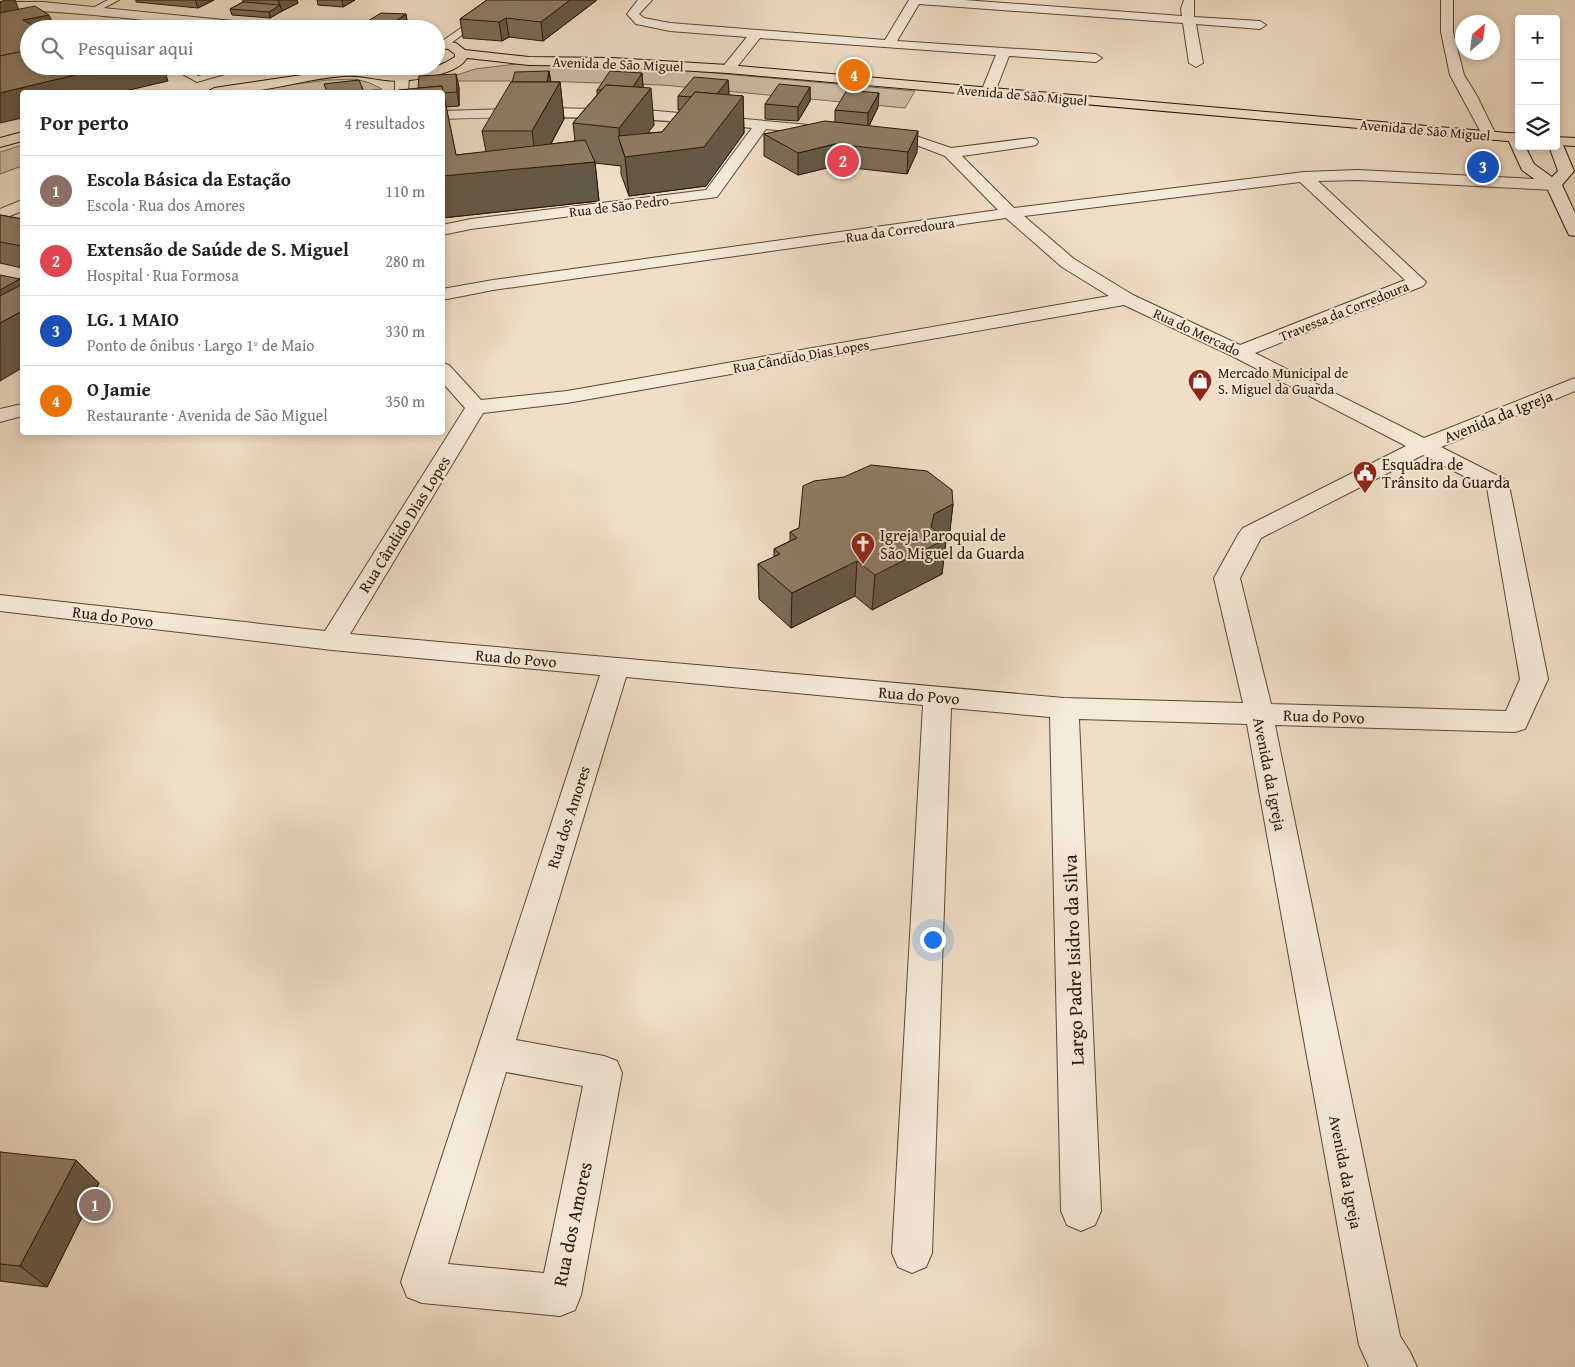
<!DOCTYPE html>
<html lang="pt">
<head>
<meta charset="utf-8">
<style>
	:root { --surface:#fff; --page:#f2f2f2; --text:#222; --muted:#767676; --line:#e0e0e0; --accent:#8f2418 }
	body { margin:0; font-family:"Gentium Book Plus",serif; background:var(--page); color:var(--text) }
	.controls { position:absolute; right:15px; top:15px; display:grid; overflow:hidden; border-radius:5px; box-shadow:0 2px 8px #0003 }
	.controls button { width:45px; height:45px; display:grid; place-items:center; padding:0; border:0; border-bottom:1px solid var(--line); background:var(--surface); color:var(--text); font:25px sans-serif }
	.compass { position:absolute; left:1455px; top:15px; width:45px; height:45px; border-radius:50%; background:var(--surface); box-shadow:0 2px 8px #0003; rotate:28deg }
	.you { position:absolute; left:932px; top:939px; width:18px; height:18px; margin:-12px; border:4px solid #fff; border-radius:50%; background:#1a73e8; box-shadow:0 0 0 8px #1a73e833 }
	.badge { display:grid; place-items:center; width:32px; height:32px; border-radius:50%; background:var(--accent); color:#fff; font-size:16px; font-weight:700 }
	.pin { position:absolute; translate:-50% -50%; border:2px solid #fff; box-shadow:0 1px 5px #0006 }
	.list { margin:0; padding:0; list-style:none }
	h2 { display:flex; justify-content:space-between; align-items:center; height:65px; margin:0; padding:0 20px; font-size:21px }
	h2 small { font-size:16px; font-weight:400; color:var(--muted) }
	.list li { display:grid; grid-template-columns:32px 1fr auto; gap:15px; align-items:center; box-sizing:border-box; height:70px; padding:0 20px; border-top:1px solid var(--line) }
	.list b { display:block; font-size:19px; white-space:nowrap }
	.list p { margin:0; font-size:16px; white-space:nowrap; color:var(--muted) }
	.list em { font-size:16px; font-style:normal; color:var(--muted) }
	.icon { flex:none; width:28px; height:28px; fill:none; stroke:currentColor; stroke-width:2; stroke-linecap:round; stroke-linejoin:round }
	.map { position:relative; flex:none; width:1575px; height:1367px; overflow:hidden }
	.search { position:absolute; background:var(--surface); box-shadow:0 2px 8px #0003; left:20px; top:20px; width:425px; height:55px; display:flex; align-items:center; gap:12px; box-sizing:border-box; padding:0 18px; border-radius:28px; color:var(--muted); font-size:19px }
	.panel { position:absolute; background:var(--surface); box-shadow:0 2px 8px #0003; left:20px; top:90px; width:425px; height:345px; border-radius:5px }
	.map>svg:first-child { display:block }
</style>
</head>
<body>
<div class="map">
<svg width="1575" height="1367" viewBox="0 0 1575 1367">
	<rect width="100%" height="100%" fill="#efddc5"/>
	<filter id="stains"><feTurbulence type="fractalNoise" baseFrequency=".004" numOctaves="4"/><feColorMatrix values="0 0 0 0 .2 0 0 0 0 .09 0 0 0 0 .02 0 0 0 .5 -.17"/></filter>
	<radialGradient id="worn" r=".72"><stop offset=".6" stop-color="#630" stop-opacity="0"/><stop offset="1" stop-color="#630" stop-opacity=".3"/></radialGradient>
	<g fill="#cdbba4" stroke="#7a6852">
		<path d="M516,64h97l302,27 -10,17 -243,-23 -122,-4h-101l36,-12z"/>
		<path d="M355,79l15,4 12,6 -27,3h-117l89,-12z"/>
		<path d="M22,145v21l-22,8v-22z"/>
	</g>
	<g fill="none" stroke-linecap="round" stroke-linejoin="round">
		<defs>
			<g id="service">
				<path d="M108,0h11l-25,13 -7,-2z"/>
				<path d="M501,0h9l-63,46h-6v-4z"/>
				<path d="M168,66h13l17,10 37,-10h17l-55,16z"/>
			</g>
			<g id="minor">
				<path d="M638,0h14l-13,14 5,4 26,5 215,17 24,-40h55l218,16 -1,-7 3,-9h10v17l66,4 6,4 -6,4 -64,-5 7,39 -7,4 -7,-4 -6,-40 -264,-19 -22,37 199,13 6,4 -6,4 -87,-6 -14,36 -7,4 -7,-4 15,-37 -236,-17 -27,34h-10l-2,-3 26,-32 -77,-6 -34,-7 -9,-10z"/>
				<path d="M1441,0h12v32l11,43 13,21 19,39 -2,3h-10l-34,-63 -9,-43z"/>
				<path d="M0,2h43l231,23 6,4c-94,0 -186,-19 -280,-19z"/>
				<path d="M402,72l7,4 -1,16h-13v-16z"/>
				<path d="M548,108l98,2 185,17 5,1 2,3 -2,3 -5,1 -65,-6 -49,68 -246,32 -29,6v-10l29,-6 235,-29 46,-62c-105,-11 -204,-13 -310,-9v-8z"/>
				<path d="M881,132l32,3 38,13 80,-10 5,1 2,3 -2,3 -5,1 -69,10 52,52 290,-36 54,-2 196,10 6,2 2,3 -2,3 -6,2 -196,-10 -40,1 108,101 -3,4 -168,67 169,85 151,-60v13l-134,56 65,33 3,5 39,194 -23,50 -10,3 -240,-7 125,611 10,16 7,15h-48l-10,-22 -112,-621 -168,-5 22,492 -6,14 -14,6 -14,-6 -6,-14 -11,-494 -99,-9 -19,545 -6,14 -14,6 -14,-6 -6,-14 31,-548 -297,-28 -110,363 88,16 13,5 5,12 -41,222 -6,15 -15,6 -138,-13 -15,-6 -6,-15 199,-607 -268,-25 -332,-39v-16l325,36 140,-223 -23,-26v-19l7,2 32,35 86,-9 542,-95 -47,-29 -56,-49 -513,72 -51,10v-11l51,-9 505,-70 -53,-54 -34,-13 -35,-4 -2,-3 2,-3zM1300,182l105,98 -165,65 -107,-50 -59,-36 -50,-43zM1124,305l108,51 174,90 -163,82 -4,5 -25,45 29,125 -179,-5 -714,-64 133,-221 84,-10zM1423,455l64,33 33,191 -14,32 -235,-7 -31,-126 21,-40zM506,1072l77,14 -39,187 -96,-9z"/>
				<path d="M22,200v11l-22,9v-11z"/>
				<path d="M22,404v12l-22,6v-13z"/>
			</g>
			<path id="secondary" d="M1514,133l5,1v12h6l9,18 18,13 6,-6 -9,-25h7v-5l5,1 2,3 11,26 -12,14 13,28v23l-6,-1 -2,-4 -20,-43 -25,-18 -15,-33 2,-3z"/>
			<g id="primary">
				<path d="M436,39l20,4 9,7 64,7 83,1 116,7 791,69v8l-791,-69 -116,-7 -83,-1 -62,-7c-8,13 -29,17 -44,20 -15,3 -30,4 -45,1 -13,-2 -22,-4 -34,-3 -45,3 -92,22 -137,16l7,-4 136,-20 -1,-2c4,0 11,-1 15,0 5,2 10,5 15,6 25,4 55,-1 76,-15v-3l-7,-5 -12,-2z"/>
				<path d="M22,132v9l-22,6v-9z"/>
				<path d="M1556,137l19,1v8l-19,-1z"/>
			</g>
		</defs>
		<use href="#service" stroke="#5a4831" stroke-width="2"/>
		<use href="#minor" stroke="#5a4831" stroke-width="2"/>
		<use href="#secondary" stroke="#281600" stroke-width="2"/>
		<use href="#primary" stroke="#281600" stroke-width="2"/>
		<use href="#service" fill="#f5e9d9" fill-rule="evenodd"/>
		<use href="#minor" fill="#f5e9d9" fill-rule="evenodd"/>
		<use href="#secondary" fill="#f5e9d9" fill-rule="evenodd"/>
		<use href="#primary" fill="#efddc5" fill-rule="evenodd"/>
	</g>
	<g fill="#7b6c58" stroke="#281600">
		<path d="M136,0h78l-16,8 -62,-6z"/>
		<path d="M243,0h54l1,3 -16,8 -12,7 -38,-3 -2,-6 13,-7z"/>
		<path d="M317,0h38l-12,7 -25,-2z"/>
		<path d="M487,0h110l-54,41 -34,-4 -7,4 -39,-3 -3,-19z"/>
		<path d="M406,14l1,7 -12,8 -25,-2 -2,-6z"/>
		<path d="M187,66h45l-32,8 -13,-6z"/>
		<path d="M549,71l2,11h9l4,37 -13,25 24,-3 -2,-18 24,-28v-5l45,-17 1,14v1l11,37 -7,8 15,-1 18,-22h-2v-14l50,-16 1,14 -1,1 15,1 1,37 -38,53 -77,10 -8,-22v-8l-26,-3 4,38 -157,17 -24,-130 38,-14 3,14v18l-13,1 10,48 30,-3 -4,-21z"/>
		<path d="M810,87v14l-12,20 -33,-2v-15z"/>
		<path d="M878,107l-9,19 48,26 -10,22 -72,-8 -37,9 -34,-19v-22l71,-12v-12z"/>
		<path d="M0,215l22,4v49l-22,-5z"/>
		<path d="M953,504l-4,34 -3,2 -4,34 -70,36 -17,-14 -64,32 -32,-29 -1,-35 16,-7v-8l16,-8v-9l9,-4z"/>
		<path d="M0,1152l99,31 -52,104 -47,-6z"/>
	</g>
	<g fill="#645847" stroke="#281600">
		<path d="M4,0h11l6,15 -21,9v-22z"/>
		<path d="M195,0h19l-16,8z"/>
		<path d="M278,0h19l1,3 -16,8z"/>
		<path d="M342,0h13l-12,7z"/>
		<path d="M570,0h27l-54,41 -2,-19z"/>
		<path d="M280,5l2,6 -12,7 -1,-6z"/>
		<path d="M406,14l1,7 -12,8 -2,-6z"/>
		<path d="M49,15l6,14h-26l-6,-9z"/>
		<path d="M506,18l3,19 -7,4 -3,-19z"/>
		<path d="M112,66h51l5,15 -47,11h-99v26l-22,5v-30z"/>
		<path d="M203,66h29l-32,8 -3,-6z"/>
		<path d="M549,71l2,14 -5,4z"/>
		<path d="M642,73l1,14 -12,19 -1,-14z"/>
		<path d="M456,74l3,14v18l-2,-14z"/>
		<path d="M728,80l1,14 -15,19 -1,-14z"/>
		<path d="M560,82l4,37 -26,48 57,-5 4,39 -157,17v-42l95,-9 -5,-36z"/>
		<path d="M810,87v14l-12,20v-14z"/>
		<path d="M651,88l3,37 -24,31 113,-60 1,37 -38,53 -77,10 -4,-39 -5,-14 -1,-15z"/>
		<path d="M879,93l-1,14 -10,21v-15z"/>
		<path d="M918,131l-1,21 -10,22 1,-22z"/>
		<path d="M835,144v22l-37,9v-22z"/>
		<path d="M20,279l2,6 -22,37v-32z"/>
		<path d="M22,311v57l-22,13v-58z"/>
		<path d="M953,504l-4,34 -3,2 -4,34 -70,36 3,-35 56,-48 3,-13z"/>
		<path d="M857,561l-2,35 -64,32 1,-35z"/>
		<path d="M76,1160l23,23 -52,104 -27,-21z"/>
	</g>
	<g fill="#8f7d66" stroke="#281600">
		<path d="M487,0h83l-29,22 -35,-4 -7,4 -39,-3z"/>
		<path d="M243,2l37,3 -11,7 -39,-3z"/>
		<path d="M35,6l14,9 -26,5 16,9h-10v21l-29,6v-43z"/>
		<path d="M381,13l25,1 -13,9 -25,-2z"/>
		<path d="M29,50v16h83l-112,27v-37z"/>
		<path d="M549,71l-2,11h-35l3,-10z"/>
		<path d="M610,71l32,2 -9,14 -27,-2 -5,5h-4z"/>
		<path d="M456,74l1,18 -14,1 -1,-7 -24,2 1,-12z"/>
		<path d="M694,77l34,3 -11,14 -22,-2 -4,5 -13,-1z"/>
		<path d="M359,80l5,12h-37l-3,-8z"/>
		<path d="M511,82h49l-28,49h-50z"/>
		<path d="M779,84l31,3 -12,20 -33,-3z"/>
		<path d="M606,85l45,3 -32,40 -46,-5z"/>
		<path d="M442,86l14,69 129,-15 10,22 -153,14v-84h-44v-2z"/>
		<path d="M847,90l32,3 -11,20 -33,-3z"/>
		<path d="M695,92l48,4 -39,51 -79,10 -7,-21 44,-4z"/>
		<path d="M825,121l93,10 -10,21 -73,-8 -37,9 -34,-19z"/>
		<path d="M0,215l22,4v27l-22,-4z"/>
		<path d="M0,275l20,4 -20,11z"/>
		<path d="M21,285h1v26l-22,12v-27z"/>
		<path d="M871,465l56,6 25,19 1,14 -19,10 -3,13 15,12 -71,36 -18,-14 -65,32 -34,-29 22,-10 -6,-5 23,-11 -7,-6 9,-4 4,-42 11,-5 30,-4z"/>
		<path d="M0,1152l76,8 -56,106 -20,-2z"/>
	</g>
	<defs>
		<symbol id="shop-pin" viewBox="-11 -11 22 30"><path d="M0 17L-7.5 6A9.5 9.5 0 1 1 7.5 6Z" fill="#8f2418" stroke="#f5e9d9"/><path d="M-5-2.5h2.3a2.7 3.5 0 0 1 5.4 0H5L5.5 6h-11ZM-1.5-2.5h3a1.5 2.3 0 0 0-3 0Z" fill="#fff"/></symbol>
		<symbol id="civic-pin" viewBox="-11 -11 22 30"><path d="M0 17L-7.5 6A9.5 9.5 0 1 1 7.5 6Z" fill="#8f2418" stroke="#f5e9d9"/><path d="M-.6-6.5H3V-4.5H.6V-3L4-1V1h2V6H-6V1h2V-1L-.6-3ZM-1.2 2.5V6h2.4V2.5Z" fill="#fff"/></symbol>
		<symbol id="church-pin" viewBox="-11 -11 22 30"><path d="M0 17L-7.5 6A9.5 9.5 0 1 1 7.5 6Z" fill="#8f2418" stroke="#f5e9d9"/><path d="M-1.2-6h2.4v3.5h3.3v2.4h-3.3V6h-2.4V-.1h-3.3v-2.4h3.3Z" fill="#fff"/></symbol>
	</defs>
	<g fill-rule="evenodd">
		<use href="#shop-pin" x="1186" y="367" width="28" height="38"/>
		<use href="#civic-pin" x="1351" y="459" width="28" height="38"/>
		<use href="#church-pin" x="849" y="530" width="28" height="38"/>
	</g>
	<g text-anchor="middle" stroke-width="4" stroke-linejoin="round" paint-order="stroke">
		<g font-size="14" fill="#281600" stroke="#f5e9d9">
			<text transform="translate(618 64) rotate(2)" y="5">Avenida de São Miguel</text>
			<text transform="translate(1022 95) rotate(5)" y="5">Avenida de São Miguel</text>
			<text transform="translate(1425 130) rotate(5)" y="5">Avenida de São Miguel</text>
			<text transform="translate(619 206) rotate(-7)" y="5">Rua de São Pedro</text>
			<text transform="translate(900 230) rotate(-8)" y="5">Rua da Corredoura</text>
			<text transform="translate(1344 311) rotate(-22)" y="5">Travessa da Corredoura</text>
			<text transform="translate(1197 332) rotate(25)" y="5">Rua do Mercado</text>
			<text transform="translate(801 356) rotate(-10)" y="5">Rua Cândido Dias Lopes</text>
		</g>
		<g font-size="14" fill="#281600" stroke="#f5e9d9" text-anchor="start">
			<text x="1218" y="378">Mercado Municipal de<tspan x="1218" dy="16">S. Miguel da Guarda</tspan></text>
		</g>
		<g font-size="16" fill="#281600" stroke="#f5e9d9">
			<text transform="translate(1498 416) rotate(-22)" y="6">Avenida da Igreja</text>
			<text transform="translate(404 524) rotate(-58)" y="6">Rua Cândido Dias Lopes</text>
			<text transform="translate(113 616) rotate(7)" y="6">Rua do Povo</text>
			<text transform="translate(516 658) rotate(5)" y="6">Rua do Povo</text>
			<text transform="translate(919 695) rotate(5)" y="6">Rua do Povo</text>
			<text transform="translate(1324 716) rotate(2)" y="6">Rua do Povo</text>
			<text transform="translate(1270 774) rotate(79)" y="6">Avenida da Igreja</text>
			<text transform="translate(568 817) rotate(-72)" y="6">Rua dos Amores</text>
			<text transform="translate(1346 1172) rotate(79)" y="6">Avenida da Igreja</text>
		</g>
		<g font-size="16" fill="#281600" stroke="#f5e9d9" text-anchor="start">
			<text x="1382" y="470">Esquadra de<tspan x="1382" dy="18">Trânsito da Guarda</tspan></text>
			<text x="880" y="541">Igreja Paroquial de<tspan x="880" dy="18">São Miguel da Guarda</tspan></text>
		</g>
		<g font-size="19" fill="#281600" stroke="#f5e9d9">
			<text transform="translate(1073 960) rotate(-92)" y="7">Largo Padre Isidro da Silva</text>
			<text transform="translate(572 1224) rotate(-78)" y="7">Rua dos Amores</text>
		</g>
	</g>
	<rect width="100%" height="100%" filter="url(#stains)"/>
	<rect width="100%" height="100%" fill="url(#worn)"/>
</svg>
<div class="controls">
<button>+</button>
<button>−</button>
<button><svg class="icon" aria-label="layers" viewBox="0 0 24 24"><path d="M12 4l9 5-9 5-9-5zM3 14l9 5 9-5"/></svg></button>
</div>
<svg class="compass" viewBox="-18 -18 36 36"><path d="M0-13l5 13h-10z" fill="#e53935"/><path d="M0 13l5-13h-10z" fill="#767676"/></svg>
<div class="you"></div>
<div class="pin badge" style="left:95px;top:1205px;background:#8d6e63">1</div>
<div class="pin badge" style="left:843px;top:161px;background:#e0444e">2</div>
<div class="pin badge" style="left:1483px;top:167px;background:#1a4fb4">3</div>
<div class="pin badge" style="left:854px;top:75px;background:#e8710a">4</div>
<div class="search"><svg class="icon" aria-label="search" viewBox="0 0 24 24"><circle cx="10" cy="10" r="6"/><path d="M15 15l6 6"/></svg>Pesquisar aqui</div>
<section class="panel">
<h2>Por perto<small>4 resultados</small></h2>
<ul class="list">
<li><span class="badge" style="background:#8d6e63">1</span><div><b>Escola Básica da Estação</b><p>Escola · Rua dos Amores</p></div><em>110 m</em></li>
<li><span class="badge" style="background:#e0444e">2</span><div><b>Extensão de Saúde de S. Miguel</b><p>Hospital · Rua Formosa</p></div><em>280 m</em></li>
<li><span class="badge" style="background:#1a4fb4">3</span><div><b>LG. 1 MAIO</b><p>Ponto de ônibus · Largo 1º de Maio</p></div><em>330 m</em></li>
<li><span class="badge" style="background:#e8710a">4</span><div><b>O Jamie</b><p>Restaurante · Avenida de São Miguel</p></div><em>350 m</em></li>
</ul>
</section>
</div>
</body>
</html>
